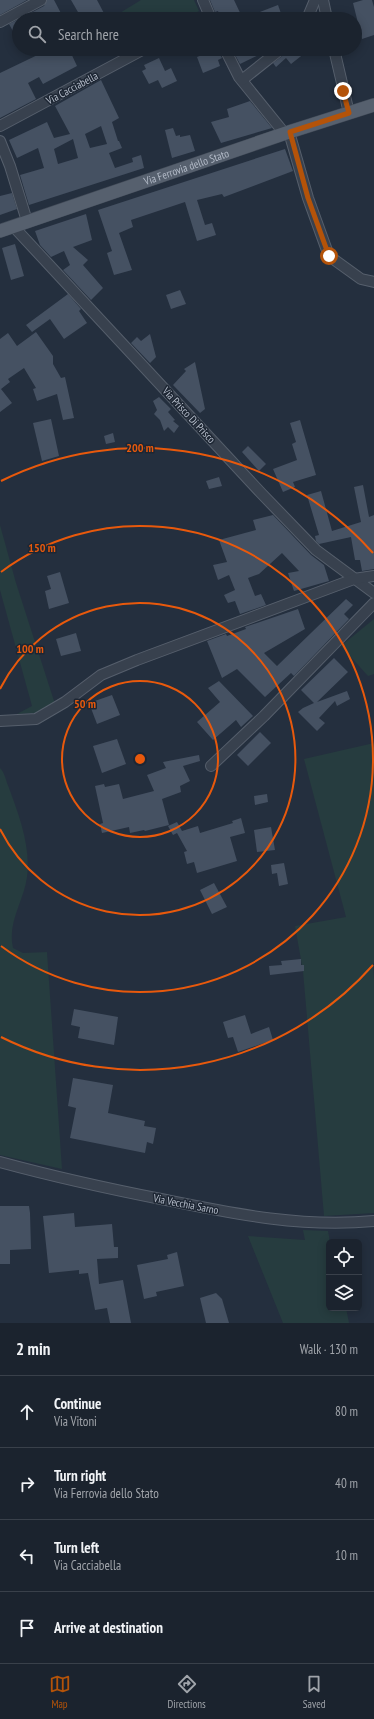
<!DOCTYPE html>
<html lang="en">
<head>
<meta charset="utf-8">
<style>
	:root { --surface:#1b232e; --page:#242b36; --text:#f1f3f6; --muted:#a0a4aa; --line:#39404a; --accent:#b45309 }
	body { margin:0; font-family:"PT Sans Narrow",sans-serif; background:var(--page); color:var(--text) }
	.controls { position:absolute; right:12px; bottom:12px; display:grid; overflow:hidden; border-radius:6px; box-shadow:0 2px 10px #0003 }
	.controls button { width:36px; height:36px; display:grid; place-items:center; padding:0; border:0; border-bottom:1px solid var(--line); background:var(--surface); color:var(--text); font:20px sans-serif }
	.stop { position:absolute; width:12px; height:12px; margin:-9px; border:3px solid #b45309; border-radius:50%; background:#fff }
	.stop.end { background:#b45309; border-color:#fff; box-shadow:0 1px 4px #0008 }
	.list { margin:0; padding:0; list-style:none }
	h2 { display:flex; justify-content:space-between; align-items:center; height:52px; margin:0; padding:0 16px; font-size:17px }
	h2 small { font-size:13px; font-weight:400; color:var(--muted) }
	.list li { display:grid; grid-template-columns:26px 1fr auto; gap:12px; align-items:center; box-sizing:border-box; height:72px; padding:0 16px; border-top:1px solid var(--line) }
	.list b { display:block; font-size:15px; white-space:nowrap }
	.list p { margin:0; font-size:13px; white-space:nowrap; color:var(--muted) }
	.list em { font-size:13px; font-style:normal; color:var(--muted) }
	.icon { flex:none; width:22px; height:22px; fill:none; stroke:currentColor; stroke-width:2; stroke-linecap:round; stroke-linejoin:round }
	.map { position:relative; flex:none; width:374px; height:1323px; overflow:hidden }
	.search { position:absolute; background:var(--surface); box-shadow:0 2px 10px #0003; left:12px; right:12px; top:12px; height:44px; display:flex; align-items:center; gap:10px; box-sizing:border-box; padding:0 14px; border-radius:22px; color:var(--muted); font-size:15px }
	.sheet { height:340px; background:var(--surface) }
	nav { display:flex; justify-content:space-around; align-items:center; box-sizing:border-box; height:56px; border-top:1px solid var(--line); background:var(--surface); font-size:11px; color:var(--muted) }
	nav a { display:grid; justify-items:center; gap:2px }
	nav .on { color:var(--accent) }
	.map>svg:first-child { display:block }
</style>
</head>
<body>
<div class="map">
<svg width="374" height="1323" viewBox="0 0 374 1323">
	<rect width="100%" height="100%" fill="#242f3e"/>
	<g fill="#263c3f">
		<path d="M141,0h53l5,11 -14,8h-75z"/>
		<path d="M0,525l16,58 39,121 -20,9 -18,1 15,-8 -32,-116z"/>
		<path d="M374,619v55l-6,2 -27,-30z"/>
		<path d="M374,743v220l-1,1 1,15v234l-50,3 -21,-245 -8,-45 51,-9 -42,-158z"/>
		<path d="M0,768c5,5 6,13 9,20 10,27 22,59 18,89 -3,24 -20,45 -14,71l10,5 24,-1 15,217 -62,-14z"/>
		<path d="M303,1230l25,1 2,11h-1v66h17l3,15h-66l-35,-87 57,4z"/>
	</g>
	<g fill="#455162" fill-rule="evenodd">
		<path d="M0,0h27l-27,15z"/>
		<path d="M47,0h7l10,19h-45l25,-13z"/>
		<path d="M71,0h26l10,19h-25z"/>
		<path d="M210,0h24l9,19h-22l-3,-8 -3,1z"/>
		<path d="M363,0h9l2,7v28l-12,4 -9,-36z"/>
		<path d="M278,5l5,14h-39v-1z"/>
		<path d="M19,19v23l-10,-18z"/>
		<path d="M50,49h19l8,17 -34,18 -4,-7 -11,6 8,16 -36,19v-45z"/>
		<path d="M217,49l5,9 -4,2 2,6 -17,7 -6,-16z"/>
		<path d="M232,49h39l-31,15z"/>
		<path d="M287,49h23l-19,15 -5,-6 -10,9 -3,-4 12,-9z"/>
		<path d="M159,58l6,13 6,-3 6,13 -15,7 -4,-8 -9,4 -7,-13 4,-2 -2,-4z"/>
		<path d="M101,80l18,38 -7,4 6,19h1l3,7 -13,5 6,15 18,-6 -1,-4 9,-3 3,13 -115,37 -9,-30 24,-7 -6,-20 -21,10 -8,-18 38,-18 7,16 16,-4 -15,-28zM101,126l6,18 -17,4 -5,-14zM73,139l5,19 -20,6 -4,-15z"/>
		<path d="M250,101l22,27 -51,15 -10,-21 18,-5 -2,-8z"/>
		<path d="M173,128l3,8 4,-1v2l10,-2 5,16 -23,7 -7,-28z"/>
		<path d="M285,149l8,22 -69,26 -2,-3 -25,6 8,25 7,-2 4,12 -19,6 -12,-39 -54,18 2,7 -14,6 13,37 -18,5 -7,-22 5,-2 -14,-41z"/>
		<path d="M12,193l5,16 -17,6v-19z"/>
		<path d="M86,214l6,26 -19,7 15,13 -5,5 20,23 -12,12 -28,-30 7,-5 -6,-14 -13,6 -11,-12 -5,-14z"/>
		<path d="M15,244l9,32 -13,4 -9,-32z"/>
		<path d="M180,290l6,14 -15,5 -5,-14z"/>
		<path d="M68,294l13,15 -2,2 8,12 -23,16 -14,-20 -18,13 -6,-7z"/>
		<path d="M36,332l17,24v8l8,14 4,-1 9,41 -11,2 -6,-26 -20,7 -4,-12 3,-1 -12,-20 -16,11 2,3 -9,7 11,14 -12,9v-73l8,-6 9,13z"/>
		<path d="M150,334l6,23 -6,6 -19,-20 6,-6 4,4z"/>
		<path d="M195,362l10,47 -5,4 -27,-28 13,-14 -2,-2z"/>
		<path d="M159,397l12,12 -3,3 7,8 -2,1 6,5 -5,7 -6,-6 -4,4 -4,-11 -6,-6 3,-4 -4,-9z"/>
		<path d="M51,419l8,37 -17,5 -9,-38z"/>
		<path d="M300,420l16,55 -23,7 2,5 -12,5 -10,-23 24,-9 -5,-16 4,-2 -6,-19z"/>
		<path d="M113,433l2,9 -9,2 -2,-8z"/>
		<path d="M248,446l18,18 -7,7 -17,-19z"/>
		<path d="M219,477l3,9 -13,3 -3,-8z"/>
		<path d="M363,485l6,32 5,-2v54l-12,2 -2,-11h-5l-4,-23 -32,7 -3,-3 -1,-5 4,-1 -12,-40 14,-4 11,40 29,-9 -7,-35z"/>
		<path d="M273,515l38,40 13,10 5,16 -35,10 -6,-18 11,-2 -17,-18 -23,21 -11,4 7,18 6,-2 5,11 -26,9 -5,-13 -7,2 -4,-8 11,-5 -6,-15 -11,5 -5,-15 14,-3 -8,-22 37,-10 -3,-10z"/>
		<path d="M60,572l9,31 -20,6 -4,-18 6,-2 -4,-13z"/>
		<path d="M346,599l7,6 -9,9 5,5 -55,57 -3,-3 -26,24 -28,-28 -15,9 -15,-37 19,-7 1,2 19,-7 -1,-2 53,-18 7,20 -41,24 13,13z"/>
		<path d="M76,633l5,18 -20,5 -5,-17z"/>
		<path d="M334,658l14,14 -31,30 30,-11 3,8 -13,7 -2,-5 -16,17 6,5 -8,8 -19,-19 5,-4 11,-5 -13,-13z"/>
		<path d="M219,681l34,35 -12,11 -5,-7 -23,20 -16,-18 23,-20 -12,-14z"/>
		<path d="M112,695l8,20 -23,9 -8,-21z"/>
		<path d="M260,732l11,11 -23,23 -11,-11z"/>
		<path d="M117,739l9,25 -24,9 -9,-27z"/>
		<path d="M199,755l1,6 -17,5 7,15 -10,5 1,6 -19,7 7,26 -24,6 -1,-1 -14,3 -1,-6 -27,6 -2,-9 3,-1 -8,-37 9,-2 1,3 14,-3 4,15 31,-8 -7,-16 19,-7 -3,-6z"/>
		<path d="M267,794l1,8 -13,3 -1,-9z"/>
		<path d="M241,818l4,15 -15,4 7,24 -40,12 -3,-11 -7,2 -3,-12 3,-1 -10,-18 -4,2 -5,-9 9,-4 5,9 16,-5 2,7 33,-10 -1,-2z"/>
		<path d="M271,827l4,23 -18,2 -3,-22z"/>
		<path d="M284,863l4,21 -9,2 -2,-13 -5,1 -1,-9z"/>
		<path d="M214,883l13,24 -15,7 -12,-24z"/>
		<path d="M301,959v6h3v6l-34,4 -1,-9 13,-1 -1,-4z"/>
		<path d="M74,1009l44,8 -4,28 -36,-7 2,-11 -9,-2z"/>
		<path d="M245,1015l6,19 18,-7 4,13 -35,12 -5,-15 -5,1 -5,-16z"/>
		<path d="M73,1078l40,7 -5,28 37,8 -1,5 12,2 -3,16 -6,-2 -2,11 -75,-15 6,-30 -8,-2z"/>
		<path d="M0,1206h29l1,7 1,36 -21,1v14h-10z"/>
		<path d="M74,1213l1,14 37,-3 2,23h4v11l-21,1 2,25 24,-4 8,43h-21l-3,-15 -12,2 -7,-37 -9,1v-4l-30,3 -6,-57z"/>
		<path d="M177,1252l7,34 -28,6 1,4 -13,3 -7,-34 31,-6 -1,-4z"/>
		<path d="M216,1293l6,6 7,24h-23l-6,-25z"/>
	</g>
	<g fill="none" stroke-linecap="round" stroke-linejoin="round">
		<defs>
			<g id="minor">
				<path d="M203,0l8,19"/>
				<path d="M323,0l4,19"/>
				<path d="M307,19l8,-19"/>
				<path d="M0,22l41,-22"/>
				<path d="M225,49l14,28 46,57"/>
				<path d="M334,49l15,64"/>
				<path d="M242,80l39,-31"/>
				<path d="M0,126l144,-77"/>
				<path d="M289,132l19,66 21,58 32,23 13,3"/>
				<path d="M0,141l10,25 17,55"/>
				<path d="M13,226l248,267 55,57 58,43"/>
				<path d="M0,721l36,-2 29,-17 36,-27 36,-15 217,-81 20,-3"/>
				<path d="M211,766l53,-50 110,-113"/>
				<path d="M0,1162c55,15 110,27 166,38 69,14 137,28 208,21"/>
			</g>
			<g id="major">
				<path id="s1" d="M0,231l289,-99 85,-27"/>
			</g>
		</defs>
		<use href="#minor" stroke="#565f6c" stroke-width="12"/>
		<use href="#major" stroke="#414a57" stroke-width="14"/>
		<use href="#minor" stroke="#38414e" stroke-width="10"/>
		<use href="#major" stroke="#56606e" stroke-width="13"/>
	</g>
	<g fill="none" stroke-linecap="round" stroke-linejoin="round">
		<path stroke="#b45309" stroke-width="5" d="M329,256l-21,-58 -18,-66 59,-19 -6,-22"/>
	</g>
	<g fill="none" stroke="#e8590c" stroke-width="2">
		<circle cx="140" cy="759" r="78"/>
		<path d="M0 689A156 156 0 1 1 0 829"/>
		<path d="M1 572A233 233 0 1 1 1 946"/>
		<path d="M373 965A311 311 0 0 1 1 1037M1 481A311 311 0 0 1 373 553"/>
	</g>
	<g text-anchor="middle" stroke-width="3" stroke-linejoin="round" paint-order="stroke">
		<g font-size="11" fill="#b4bcc9" stroke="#1d2633">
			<text transform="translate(72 88) rotate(-28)" y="4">Via Cacciabella</text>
			<text dy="4" stroke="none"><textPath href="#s1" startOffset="197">Via Ferrovia dello Stato</textPath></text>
			<text transform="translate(189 415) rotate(47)" y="4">Via Prisco Di Prisco</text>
			<text transform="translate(186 1204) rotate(11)" y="4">Via Vecchia Sarno</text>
		</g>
	</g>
	<circle cx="140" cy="759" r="6" fill="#e8590c" stroke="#1d2633" stroke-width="2"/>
	<g font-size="12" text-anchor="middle" font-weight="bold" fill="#e8590c" stroke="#1d2633" stroke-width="3" stroke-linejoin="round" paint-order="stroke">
		<text x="140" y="452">200 m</text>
		<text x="42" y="552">150 m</text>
		<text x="30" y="653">100 m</text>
		<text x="85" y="708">50 m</text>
	</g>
</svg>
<div class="controls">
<button><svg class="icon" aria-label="locate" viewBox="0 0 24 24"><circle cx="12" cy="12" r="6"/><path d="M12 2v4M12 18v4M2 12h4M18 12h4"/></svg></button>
<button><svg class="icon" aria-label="layers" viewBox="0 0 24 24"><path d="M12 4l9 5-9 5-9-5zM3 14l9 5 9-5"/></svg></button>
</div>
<div class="stop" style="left:329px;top:256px"></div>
<div class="stop end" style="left:343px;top:91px"></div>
<div class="search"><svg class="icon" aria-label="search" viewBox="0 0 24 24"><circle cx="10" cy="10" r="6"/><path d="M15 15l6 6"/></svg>Search here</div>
</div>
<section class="sheet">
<h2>2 min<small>Walk · 130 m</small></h2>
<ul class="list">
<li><svg class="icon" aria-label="ahead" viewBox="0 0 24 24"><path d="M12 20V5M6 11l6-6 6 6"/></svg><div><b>Continue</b><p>Via Vitoni</p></div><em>80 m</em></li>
<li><svg class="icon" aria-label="right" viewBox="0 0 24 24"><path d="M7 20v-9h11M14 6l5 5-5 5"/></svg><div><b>Turn right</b><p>Via Ferrovia dello Stato</p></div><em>40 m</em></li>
<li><svg class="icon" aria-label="left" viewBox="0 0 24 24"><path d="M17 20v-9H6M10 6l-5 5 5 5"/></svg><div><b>Turn left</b><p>Via Cacciabella</p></div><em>10 m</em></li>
<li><svg class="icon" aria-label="arrive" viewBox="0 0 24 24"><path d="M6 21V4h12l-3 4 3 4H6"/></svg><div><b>Arrive at destination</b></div></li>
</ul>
</section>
<nav>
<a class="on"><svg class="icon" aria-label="map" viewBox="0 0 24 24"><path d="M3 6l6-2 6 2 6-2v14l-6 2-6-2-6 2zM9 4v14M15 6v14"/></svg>Map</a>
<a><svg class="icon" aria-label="directions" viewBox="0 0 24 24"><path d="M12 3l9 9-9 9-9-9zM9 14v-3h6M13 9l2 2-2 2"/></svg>Directions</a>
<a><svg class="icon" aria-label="saved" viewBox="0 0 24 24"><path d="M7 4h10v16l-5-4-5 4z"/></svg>Saved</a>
</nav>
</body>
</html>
